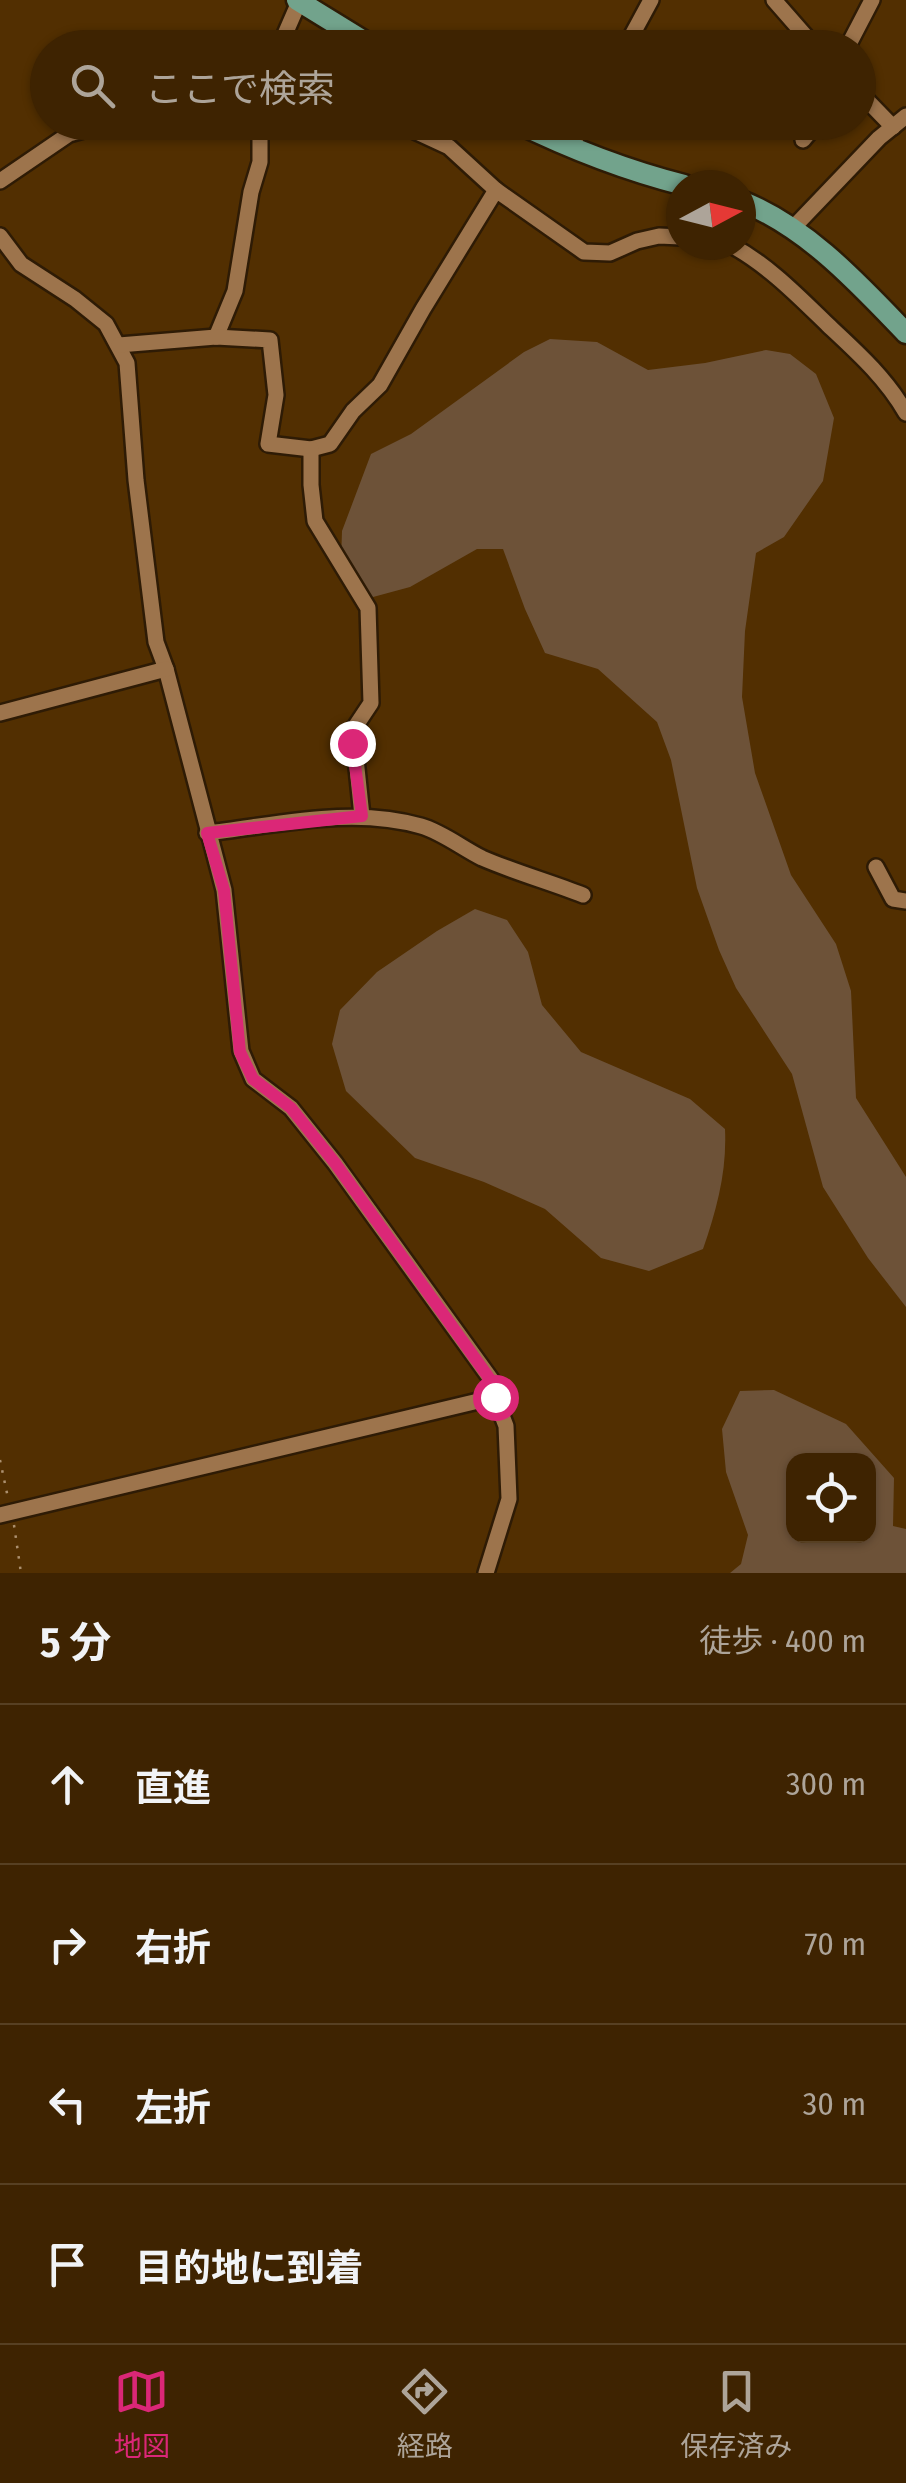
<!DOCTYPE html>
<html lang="ja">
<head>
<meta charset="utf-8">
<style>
	:root { --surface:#3e2301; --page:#492f10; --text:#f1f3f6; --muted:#ada499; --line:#574023; --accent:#db2777 }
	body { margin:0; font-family:"Fira Sans Condensed","Noto Sans JP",sans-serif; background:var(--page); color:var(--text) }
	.controls { position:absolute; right:30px; bottom:30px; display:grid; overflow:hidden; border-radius:20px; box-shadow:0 2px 8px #0004 }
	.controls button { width:90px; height:90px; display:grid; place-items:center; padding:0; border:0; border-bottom:2px solid var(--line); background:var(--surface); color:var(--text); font:50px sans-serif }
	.compass { position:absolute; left:666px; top:170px; width:90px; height:90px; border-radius:50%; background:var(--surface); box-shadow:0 2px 8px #0004; rotate:83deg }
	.stop { position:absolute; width:30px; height:30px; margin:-22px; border:8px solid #db2777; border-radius:50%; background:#fff }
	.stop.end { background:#db2777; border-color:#fff; box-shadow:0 2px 10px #0008 }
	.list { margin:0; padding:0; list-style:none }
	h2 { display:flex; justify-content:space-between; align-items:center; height:130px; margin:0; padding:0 40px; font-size:42px }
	h2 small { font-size:32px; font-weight:400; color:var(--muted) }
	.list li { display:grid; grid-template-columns:65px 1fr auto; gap:30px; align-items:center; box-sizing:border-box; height:160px; padding:0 40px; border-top:2px solid var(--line) }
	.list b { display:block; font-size:38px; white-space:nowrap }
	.list em { font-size:32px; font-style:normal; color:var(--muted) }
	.icon { flex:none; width:55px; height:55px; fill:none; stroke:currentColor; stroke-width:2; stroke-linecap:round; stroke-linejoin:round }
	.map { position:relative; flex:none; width:906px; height:1573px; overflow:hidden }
	.search { position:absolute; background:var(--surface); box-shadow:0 2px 8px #0004; left:30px; right:30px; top:30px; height:110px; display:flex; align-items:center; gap:25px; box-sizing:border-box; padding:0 35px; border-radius:55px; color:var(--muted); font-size:38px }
	.sheet { height:770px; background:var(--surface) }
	nav { display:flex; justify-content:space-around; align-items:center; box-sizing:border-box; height:140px; border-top:2px solid var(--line); background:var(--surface); font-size:28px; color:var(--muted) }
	nav a { display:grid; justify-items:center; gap:5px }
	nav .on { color:var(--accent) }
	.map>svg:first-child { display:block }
</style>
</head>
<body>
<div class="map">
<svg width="906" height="1573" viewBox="0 0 906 1573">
	<rect width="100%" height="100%" fill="#522f01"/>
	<g fill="#6d5238" fill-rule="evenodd">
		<path d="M550,339l47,3 51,28 57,-7 61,-13 24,4 26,20 18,44 -11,63 -39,56 -28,16 -11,78 -3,66 13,76 36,102 45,69 15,47 5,107 50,79v130l-38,-49 -45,-71 -31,-113 -56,-86 -17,-38 -22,-62 -26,-128 -14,-38 -59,-53 -53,-16 -20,-44 -22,-60h-26l-67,38 -48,13 -21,-39 1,-30 29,-77 40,-20 113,-82z"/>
		<path d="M475,909l32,11 21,32 14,53 39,47 109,47 35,30c2,42 -8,80 -22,120l-54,22 -48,-13 -56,-49 -61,-27 -69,-24 -69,-67 -14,-47 8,-34 37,-38 60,-41z"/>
		<path d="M774,1390l72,34 48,54 -1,48 13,3v44h-176l11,-9 7,-29 -22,-63 -4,-43 18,-38zM868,1460v76h-74v-76z"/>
	</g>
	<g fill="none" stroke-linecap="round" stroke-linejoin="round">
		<defs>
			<g id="minor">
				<path d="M774,0l42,48"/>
				<path d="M279,48l20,-46"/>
				<path d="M334,48l11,-19"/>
				<path d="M625,48l26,-48"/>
				<path d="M847,48l25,-48"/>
				<path d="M858,91l35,36"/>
				<path d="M395,122l54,25 47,43"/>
				<path d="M803,140l15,-18"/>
				<path d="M571,147l13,-25"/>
				<path d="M0,181l69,-47 43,-12"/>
				<path d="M792,229l87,-91 27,-22"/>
				<path d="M0,236l21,28 54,35 31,25 21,39 9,117 20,162 10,27 58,221 17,161 12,28 38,29 44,55 158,219 2,15 11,29 3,73 -23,74"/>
				<path d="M731,245c37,20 67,51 97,80 29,27 58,53 78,88"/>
				<path d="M216,337l19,-46 16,-99 9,-30v-40"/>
				<path d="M119,345l97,-8 54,3 6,55 -8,49 43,5 19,-5 23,-33 27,-26 43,-76 73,-119 88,62 26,1 27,-12 22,-5 22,1"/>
				<path d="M311,449v36l4,36 53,87 3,95 -18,27 9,86"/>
				<path d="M0,713l166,-44"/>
				<path d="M207,833c70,-8 145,-27 214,-7 21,6 41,22 61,32 32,14 68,24 101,37"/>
				<path d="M876,867l17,32 13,2"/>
				<path d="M0,1515l495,-118"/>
			</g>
			<g id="major">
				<path d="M297,0l78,48"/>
				<path d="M516,122c55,27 109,48 168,63"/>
				<path d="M741,201c66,26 117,82 165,132"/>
			</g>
		</defs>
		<use href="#minor" stroke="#2e1b05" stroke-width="20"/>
		<use href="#major" stroke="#2e1b05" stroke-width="25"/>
		<g stroke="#ac906f" stroke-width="2.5" stroke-dasharray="2.5 8" stroke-linecap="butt">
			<path d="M0,1460l8,38"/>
			<path d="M14,1525l7,48"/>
		</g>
		<use href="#minor" stroke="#9d744c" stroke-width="15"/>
		<use href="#major" stroke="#72a38c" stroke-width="20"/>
	</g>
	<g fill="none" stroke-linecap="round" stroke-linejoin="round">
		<path stroke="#db2777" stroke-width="12" d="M352,743l10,73 -155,17 17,57 16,162 13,27 38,29 44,55 157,219 3,15"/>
	</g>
</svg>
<div class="controls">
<button><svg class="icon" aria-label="locate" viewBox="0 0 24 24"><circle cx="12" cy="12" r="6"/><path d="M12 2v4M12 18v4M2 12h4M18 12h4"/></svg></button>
</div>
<svg class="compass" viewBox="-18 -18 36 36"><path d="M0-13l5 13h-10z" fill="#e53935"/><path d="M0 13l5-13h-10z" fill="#ada499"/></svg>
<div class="stop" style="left:495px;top:1397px"></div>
<div class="stop end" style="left:352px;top:743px"></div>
<div class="search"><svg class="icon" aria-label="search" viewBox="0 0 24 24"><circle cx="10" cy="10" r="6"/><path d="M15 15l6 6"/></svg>ここで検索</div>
</div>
<section class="sheet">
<h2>5 分<small>徒歩 · 400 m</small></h2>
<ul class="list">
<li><svg class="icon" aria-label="ahead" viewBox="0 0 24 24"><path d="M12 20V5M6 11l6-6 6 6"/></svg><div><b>直進</b></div><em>300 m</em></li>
<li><svg class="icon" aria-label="right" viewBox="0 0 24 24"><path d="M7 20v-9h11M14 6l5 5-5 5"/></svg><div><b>右折</b></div><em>70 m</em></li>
<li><svg class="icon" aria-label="left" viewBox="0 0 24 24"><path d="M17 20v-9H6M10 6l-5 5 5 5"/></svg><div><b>左折</b></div><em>30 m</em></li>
<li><svg class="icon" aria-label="arrive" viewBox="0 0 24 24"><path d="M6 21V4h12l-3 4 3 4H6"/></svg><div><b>目的地に到着</b></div></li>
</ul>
</section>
<nav>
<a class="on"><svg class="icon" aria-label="map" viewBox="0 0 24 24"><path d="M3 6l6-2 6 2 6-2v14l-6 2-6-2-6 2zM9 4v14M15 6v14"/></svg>地図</a>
<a><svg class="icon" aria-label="directions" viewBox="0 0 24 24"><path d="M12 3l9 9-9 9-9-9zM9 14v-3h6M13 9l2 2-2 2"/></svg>経路</a>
<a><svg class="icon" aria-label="saved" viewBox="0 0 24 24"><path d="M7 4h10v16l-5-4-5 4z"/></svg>保存済み</a>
</nav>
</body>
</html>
